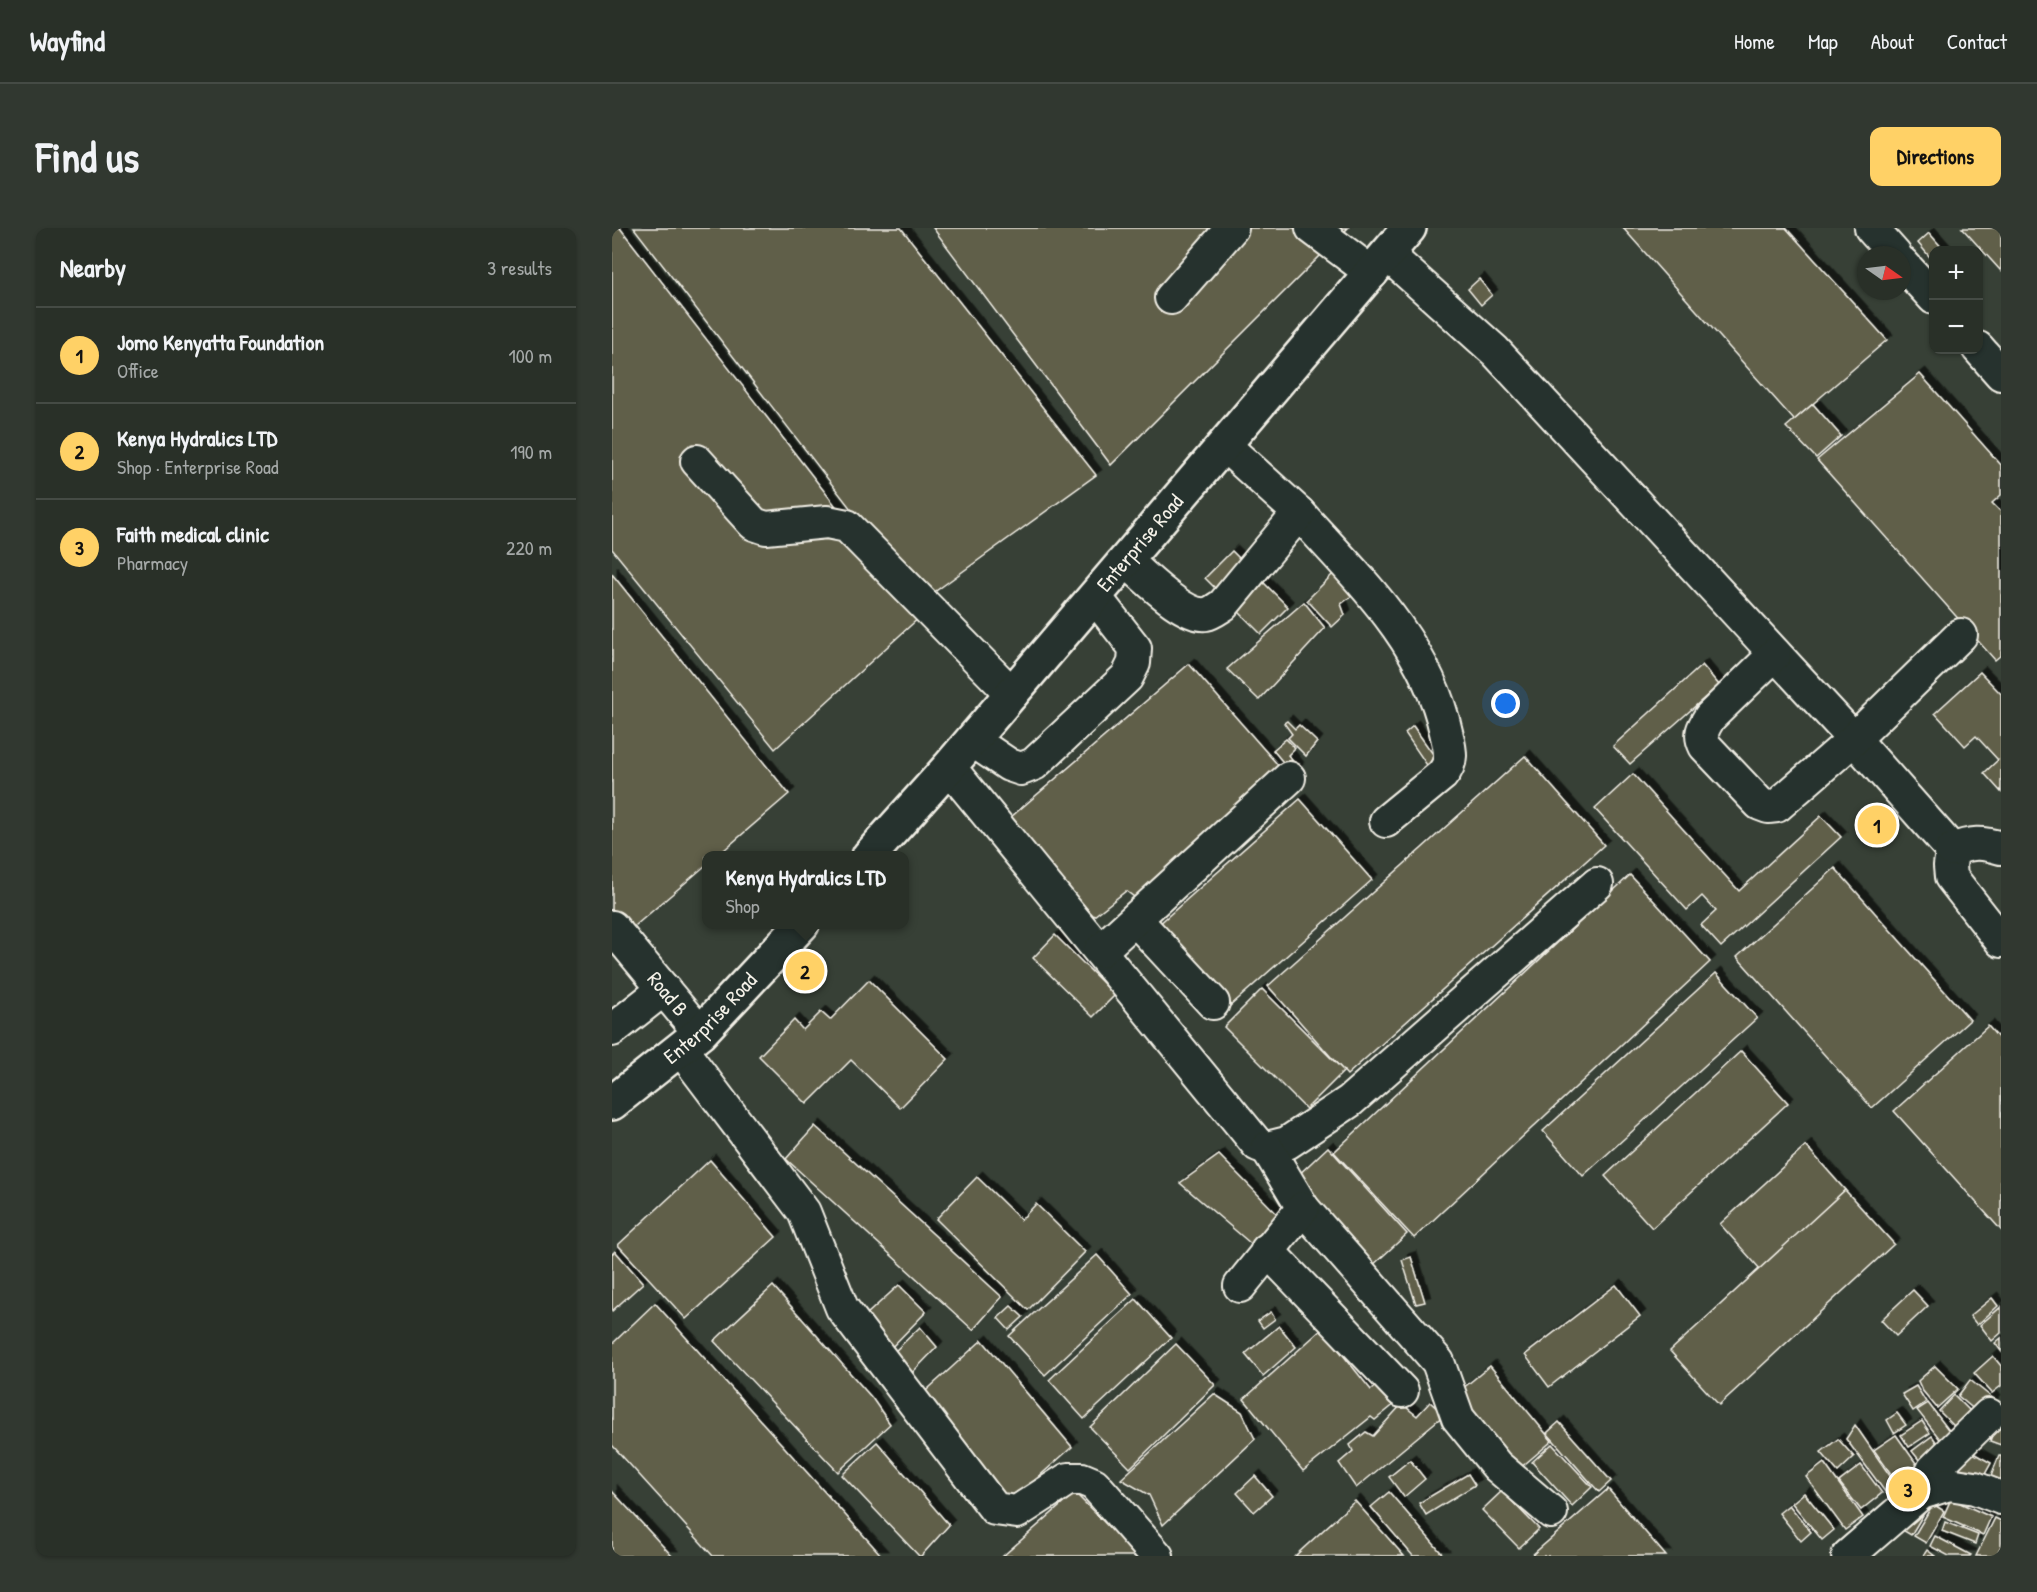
<!DOCTYPE html>
<html lang="en">
<head>
<meta charset="utf-8">
<style>
	:root { --surface:#293028; --page:#313830; --text:#f1f3f6; --muted:#a5a9a8; --line:#454b45; --accent:#ffd166 }
	body { margin:0; font-family:"Patrick Hand",sans-serif; background:var(--page); color:var(--text) }
	.controls { position:absolute; right:18px; top:18px; display:grid; overflow:hidden; border-radius:12px; box-shadow:0 2px 4px #0004 }
	.controls button { width:54px; height:54px; display:grid; place-items:center; padding:0; border:0; border-bottom:2px solid var(--line); background:var(--surface); color:var(--text); font:30px sans-serif }
	.compass { position:absolute; left:1245px; top:18px; width:54px; height:54px; border-radius:50%; background:var(--surface); box-shadow:0 2px 4px #0004; rotate:104deg }
	.you { position:absolute; left:894px; top:476px; width:21px; height:21px; margin:-15px; border:4px solid #fff; border-radius:50%; background:#1a73e8; box-shadow:0 0 0 9px #1a73e833 }
	.badge { display:grid; place-items:center; width:39px; height:39px; border-radius:50%; background:var(--accent); color:#111; font-size:20px; font-weight:700 }
	.pin { position:absolute; translate:-50% -50%; border:3px solid #fff; box-shadow:0 2px 6px #0006 }
	.popup { position:absolute; left:90px; top:623px; width:207px; height:78px; box-sizing:border-box; display:grid; place-content:center; border-radius:12px; background:var(--surface); filter:drop-shadow(0 2px 4px #0005); font-size:20px; white-space:nowrap; color:var(--muted) }
	.popup b { font-size:22px; color:var(--text) }
	.popup::after { content:''; position:absolute; left:50%; top:100%; margin-left:-12px; border:12px solid transparent; border-top-color:var(--surface) }
	.list { margin:0; padding:0; list-style:none }
	h2 { display:flex; justify-content:space-between; align-items:center; height:78px; margin:0; padding:0 24px; font-size:26px }
	h2 small { font-size:20px; font-weight:400; color:var(--muted) }
	.list li { display:grid; grid-template-columns:39px 1fr auto; gap:18px; align-items:center; box-sizing:border-box; height:96px; padding:0 24px; border-top:2px solid var(--line) }
	.list b { display:block; font-size:22px; white-space:nowrap }
	.list p { margin:0; font-size:20px; white-space:nowrap; color:var(--muted) }
	.list em { font-size:20px; font-style:normal; color:var(--muted) }
	.map { position:relative; flex:none; width:1389px; height:1328px; overflow:hidden; border-radius:12px }
	header { display:flex; align-items:center; gap:36px; box-sizing:border-box; height:84px; padding:0 30px; background:var(--surface); border-bottom:2px solid var(--line) }
	header strong { font-size:28px }
	nav { display:flex; gap:33px; margin-inline-start:auto; font-size:21px }
	.intro { display:flex; align-items:center; justify-content:space-between; box-sizing:border-box; height:144px; padding:0 36px }
	h1 { margin:0; font-size:42px }
	.button { padding:15px 27px; border-radius:12px; background:var(--accent); color:#111; font-size:21px; font-weight:700 }
	main { display:flex; gap:36px; padding:0 36px }
	aside { flex:1; background:var(--surface); border-radius:12px; box-shadow:0 2px 4px #0004 }
	.map>svg:first-child { display:block }
</style>
</head>
<body>
<header>
<strong>Wayfind</strong>
<nav><a>Home</a><a>Map</a><a>About</a><a>Contact</a></nav>
</header>
<div class="intro"><h1>Find us</h1><a class="button">Directions</a></div>
<main>
<aside>
<h2>Nearby<small>3 results</small></h2>
<ul class="list">
<li><span class="badge">1</span><div><b>Jomo Kenyatta Foundation</b><p>Office</p></div><em>100 m</em></li>
<li><span class="badge">2</span><div><b>Kenya Hydralics LTD</b><p>Shop · Enterprise Road</p></div><em>190 m</em></li>
<li><span class="badge">3</span><div><b>Faith medical clinic</b><p>Pharmacy</p></div><em>220 m</em></li>
</ul>
</aside>
<div class="map">
<svg width="1389" height="1328" viewBox="0 0 1389 1328">
	<defs>
		<filter id="shadow"><feDropShadow dx="5.5" dy="-5.5" stdDeviation="0" flood-color="#0009"/></filter>
	</defs>
	<rect width="100%" height="100%" fill="#374036"/>
	<filter id="ink" filterUnits="userSpaceOnUse"><feTurbulence type="fractalNoise" baseFrequency=".0167" numOctaves="2"/><feDisplacementMap in="SourceGraphic" scale="12" xChannelSelector="R" yChannelSelector="G"/><feConvolveMatrix kernelMatrix="1 2 1 2 8 2 1 2 1" color-interpolation-filters="sRGB"/></filter>
	<g filter="url(#ink)">
		<g fill="#605e4a" stroke="#f4f1e8" stroke-width="1.5" filter="url(#shadow)">
			<path d="M0,0h8l301,388 -146,133 -163,-200z"/>
			<path d="M22,0h267l195,247 -174,126z"/>
			<path d="M321,0h415l-237,237z"/>
			<path d="M1011,0h163l101,112 -93,80z"/>
			<path d="M1350,0h39v43z"/>
			<path d="M1317,5l15,17h-10v12l-16,-19z"/>
			<path d="M867,51l13,16 -11,10 -13,-16z"/>
			<path d="M1308,146l81,91v30l-9,8 9,9v143l-6,5 -178,-200z"/>
			<path d="M1201,176l28,32 -25,22 -30,-31z"/>
			<path d="M620,323l56,56 -27,27 -56,-56z"/>
			<path d="M728,339l20,23 -19,14 4,11 -13,12 -25,-27z"/>
			<path d="M0,346l177,220 -72,62h-11v9l-84,72 -10,-12z"/>
			<path d="M692,374l21,26 -66,72 -32,-31z"/>
			<path d="M577,436l95,108 -143,130 -15,-11 -32,25 -90,-93z"/>
			<path d="M1090,437l17,20 -89,79 -17,-18z"/>
			<path d="M1368,444l21,22v98l-17,-19 14,-13 -22,-24 -11,10 -30,-33z"/>
			<path d="M675,493l8,8 4,-4 18,17 -11,14 -18,-18 4,-4 -8,-11z"/>
			<path d="M801,498l27,38 -9,7 -26,-38z"/>
			<path d="M674,511l9,9 -7,7 10,13 -6,5 -19,-23z"/>
			<path d="M913,528l79,89 -257,230 -79,-89z"/>
			<path d="M1021,546l106,117 82,-75 20,21 -120,110 -20,-22 15,-14 -14,-15 -15,14 -92,-101z"/>
			<path d="M688,571l72,81 -143,127 -72,-81z"/>
			<path d="M1223,640l135,152 -98,88 -135,-151z"/>
			<path d="M1018,647l80,87 -296,276 -80,-86z"/>
			<path d="M443,707l60,60 -22,22 -60,-59z"/>
			<path d="M1104,745l41,45 -174,158 -40,-45z"/>
			<path d="M257,752l79,79 -48,49 -49,-48 -44,44 -48,-48 35,-36 9,10 18,-18 9,8z"/>
			<path d="M650,761l82,82 -38,38 -82,-82z"/>
			<path d="M1376,798l13,15v189l-107,-119z"/>
			<path d="M1129,823l47,52 -136,125 -47,-52z"/>
			<path d="M203,898l187,171 -29,33 -187,-171z"/>
			<path d="M1194,918l39,44 -85,79 -40,-45z"/>
			<path d="M716,919l79,87 -35,32 -78,-87z"/>
			<path d="M607,927l62,63 -24,31 -77,-66z"/>
			<path d="M98,932l66,77 -90,82 -68,-74z"/>
			<path d="M365,949l44,43 15,-16 49,48 -57,58 -92,-91z"/>
			<path d="M1233,962l49,54 -175,161 -49,-54z"/>
			<path d="M3,1023l28,32 -31,28v-57z"/>
			<path d="M485,1027l35,39 -87,81 -36,-39z"/>
			<path d="M799,1029l14,45 -9,2 -14,-44z"/>
			<path d="M287,1057l27,27 -41,42 -30,-29z"/>
			<path d="M1004,1057l24,31 -91,71 -24,-32z"/>
			<path d="M161,1058l99,112 18,26 -52,48 -124,-131z"/>
			<path d="M1301,1062l15,16 -32,30 -15,-16z"/>
			<path d="M1380,1070l6,8 -21,19 -7,-9z"/>
			<path d="M524,1071l35,39 -87,81 -35,-39z"/>
			<path d="M43,1075l227,253h-169l-101,-111v-101z"/>
			<path d="M399,1078l12,11 -14,13 -11,-12z"/>
			<path d="M1389,1079v26l-9,8 -12,-16z"/>
			<path d="M659,1084l4,7 -12,9 -5,-7z"/>
			<path d="M667,1098l17,21 -33,29 -18,-22z"/>
			<path d="M308,1099l17,20 -27,28 -20,-19z"/>
			<path d="M710,1101l49,61 8,-7 17,20 -21,17 -4,-3 -68,54 -59,-72z"/>
			<path d="M1389,1110v13l-6,-8z"/>
			<path d="M370,1112l90,107 -64,57 -90,-106z"/>
			<path d="M564,1116l39,41 -85,83 -40,-41z"/>
			<path d="M1381,1128l8,10v20l-9,7 -18,-20z"/>
			<path d="M878,1138l62,75 -33,28 -63,-75z"/>
			<path d="M1323,1138l23,23 -21,19 -15,-18 -4,-9z"/>
			<path d="M1358,1152l25,20 -13,16 -24,-20z"/>
			<path d="M1304,1158l10,16 -13,9 -11,-17z"/>
			<path d="M602,1166l28,18 13,27 -92,86 -14,-30 -28,-16z"/>
			<path d="M1342,1167l22,22 -15,16 -22,-22z"/>
			<path d="M818,1174l14,13 -88,73 -17,-25 14,-12 -3,-6 16,-13 7,4 29,-32 15,12z"/>
			<path d="M1316,1175l29,38 -10,7 -30,-38z"/>
			<path d="M1285,1185l9,12 -12,8 -7,-13z"/>
			<path d="M1388,1186l1,1v30l-11,-4z"/>
			<path d="M1310,1193l8,12 -21,14 -8,-12z"/>
			<path d="M947,1194l52,59 -12,11 -52,-59z"/>
			<path d="M1243,1197l42,61 -11,7 -40,-54z"/>
			<path d="M1284,1207l22,31 -22,15 -22,-31z"/>
			<path d="M1320,1208l11,16 -19,14 -12,-15z"/>
			<path d="M1226,1211l16,18 -16,15 -17,-20z"/>
			<path d="M265,1214l72,83 -28,31h-2l-77,-81z"/>
			<path d="M940,1216l40,43 -20,19 -40,-44z"/>
			<path d="M1352,1220l27,15 -12,22 -27,-15z"/>
			<path d="M1387,1228h2v36l-14,-6z"/>
			<path d="M798,1232l15,19 -21,18 -15,-20z"/>
			<path d="M1212,1235l39,54 -18,13 -39,-53z"/>
			<path d="M1249,1237l21,28 -21,17 -22,-28z"/>
			<path d="M856,1246l7,11 -49,30 -7,-12z"/>
			<path d="M643,1248l17,20 -18,16 -17,-19z"/>
			<path d="M996,1261l58,67h-135z"/>
			<path d="M0,1263l60,65h-60z"/>
			<path d="M890,1263l37,38 -20,19 -37,-38z"/>
			<path d="M777,1264l55,64h-31l-42,-49z"/>
			<path d="M463,1265l63,63h-135z"/>
			<path d="M1192,1265l30,37 -12,10 -30,-37z"/>
			<path d="M1339,1271l40,18 -8,18 -40,-18z"/>
			<path d="M743,1273l49,55h-109z"/>
			<path d="M1318,1275l-19,32 -12,-7z"/>
			<path d="M1321,1276l11,7 -18,32 -12,-7z"/>
			<path d="M1177,1277l22,27 -10,9 -22,-28z"/>
			<path d="M1383,1290l6,3v25l-5,10h-20z"/>
			<path d="M1333,1294l33,13 -3,9 -33,-13z"/>
			<path d="M1323,1308l36,19 -1,1h-21l-19,-10z"/>
			<path d="M1315,1322l8,6h-12z"/>
		</g>
		<g fill="none" stroke-linecap="round" stroke-linejoin="round">
			<defs>
				<g id="minor">
					<path d="M700,0l60,45"/>
					<path d="M1259,0l24,27"/>
					<path d="M776,27l107,96 359,388 98,111 -2,16 1,11 50,64"/>
					<path d="M1290,35l32,35"/>
					<path d="M559,70l61,-70"/>
					<path d="M1366,120l23,26"/>
					<path d="M85,233l57,63 12,4 61,-6 20,4 165,168"/>
					<path d="M687,285c59,65 128,130 147,219 4,17 8,29 -4,43l-56,46"/>
					<path d="M514,333c18,14 56,56 80,53 6,-1 12,-6 17,-9l76,-92 -75,-68"/>
					<path d="M1163,426l-65,63c-7,11 -11,17 -5,29l55,58 8,3 9,-1 77,-67 107,-104"/>
					<path d="M360,512l37,25 12,4 13,-5 93,-87 7,-14 1,-15 -40,-51"/>
					<path d="M337,539l309,378 9,3 20,-5 63,-42 247,-217"/>
					<path d="M1340,622c19,-8 30,-8 49,-2"/>
					<path d="M524,692l77,83"/>
					<path id="s1" d="M0,699l88,106"/>
					<path d="M488,723l189,-173"/>
					<path d="M0,802l52,-41"/>
					<path d="M69,821l123,163 38,96 153,201 22,3 51,-33h14l12,5 63,72"/>
					<path d="M655,920l36,60 135,154 20,56 39,48 54,46"/>
					<path d="M655,1022l135,141"/>
					<path d="M628,1058l63,-78"/>
					<path d="M1318,1262l-2,-9 5,-11 56,-55"/>
					<path d="M1236,1328l73,-63 28,-9 26,4 26,10"/>
				</g>
				<g id="major">
					<path id="s2" d="M257,628l80,-89 460,-539"/>
					<path id="s3" d="M0,875l88,-70 102,-109"/>
				</g>
			</defs>
			<use href="#minor" stroke="#f4f1e8" stroke-width="36"/>
			<use href="#major" stroke="#f4f1e8" stroke-width="38"/>
			<use href="#minor" stroke="#26332d" stroke-width="32"/>
			<use href="#major" stroke="#26332d" stroke-width="33"/>
		</g>
	</g>
	<g text-anchor="middle" stroke-width="5" stroke-linejoin="round" paint-order="stroke">
		<g font-size="21" fill="#f4f1e8" stroke="#26332d">
			<text dy="7" stroke="none"><textPath href="#s2" startOffset="414">Enterprise Road</textPath></text>
			<text dy="7" stroke="none"><textPath href="#s1" startOffset="87">Road B</textPath></text>
			<text dy="7" stroke="none"><textPath href="#s3" startOffset="130">Enterprise Road</textPath></text>
		</g>
	</g>
</svg>
<div class="controls">
<button>+</button>
<button>−</button>
</div>
<svg class="compass" viewBox="-18 -18 36 36"><path d="M0-13l5 13h-10z" fill="#e53935"/><path d="M0 13l5-13h-10z" fill="#a5a9a8"/></svg>
<div class="you"></div>
<div class="pin badge" style="left:1265px;top:597px">1</div>
<div class="pin badge" style="left:193px;top:743px">2</div>
<div class="popup"><b>Kenya Hydralics LTD</b>Shop</div>
<div class="pin badge" style="left:1296px;top:1261px">3</div>
</div>
</main>
</body>
</html>
